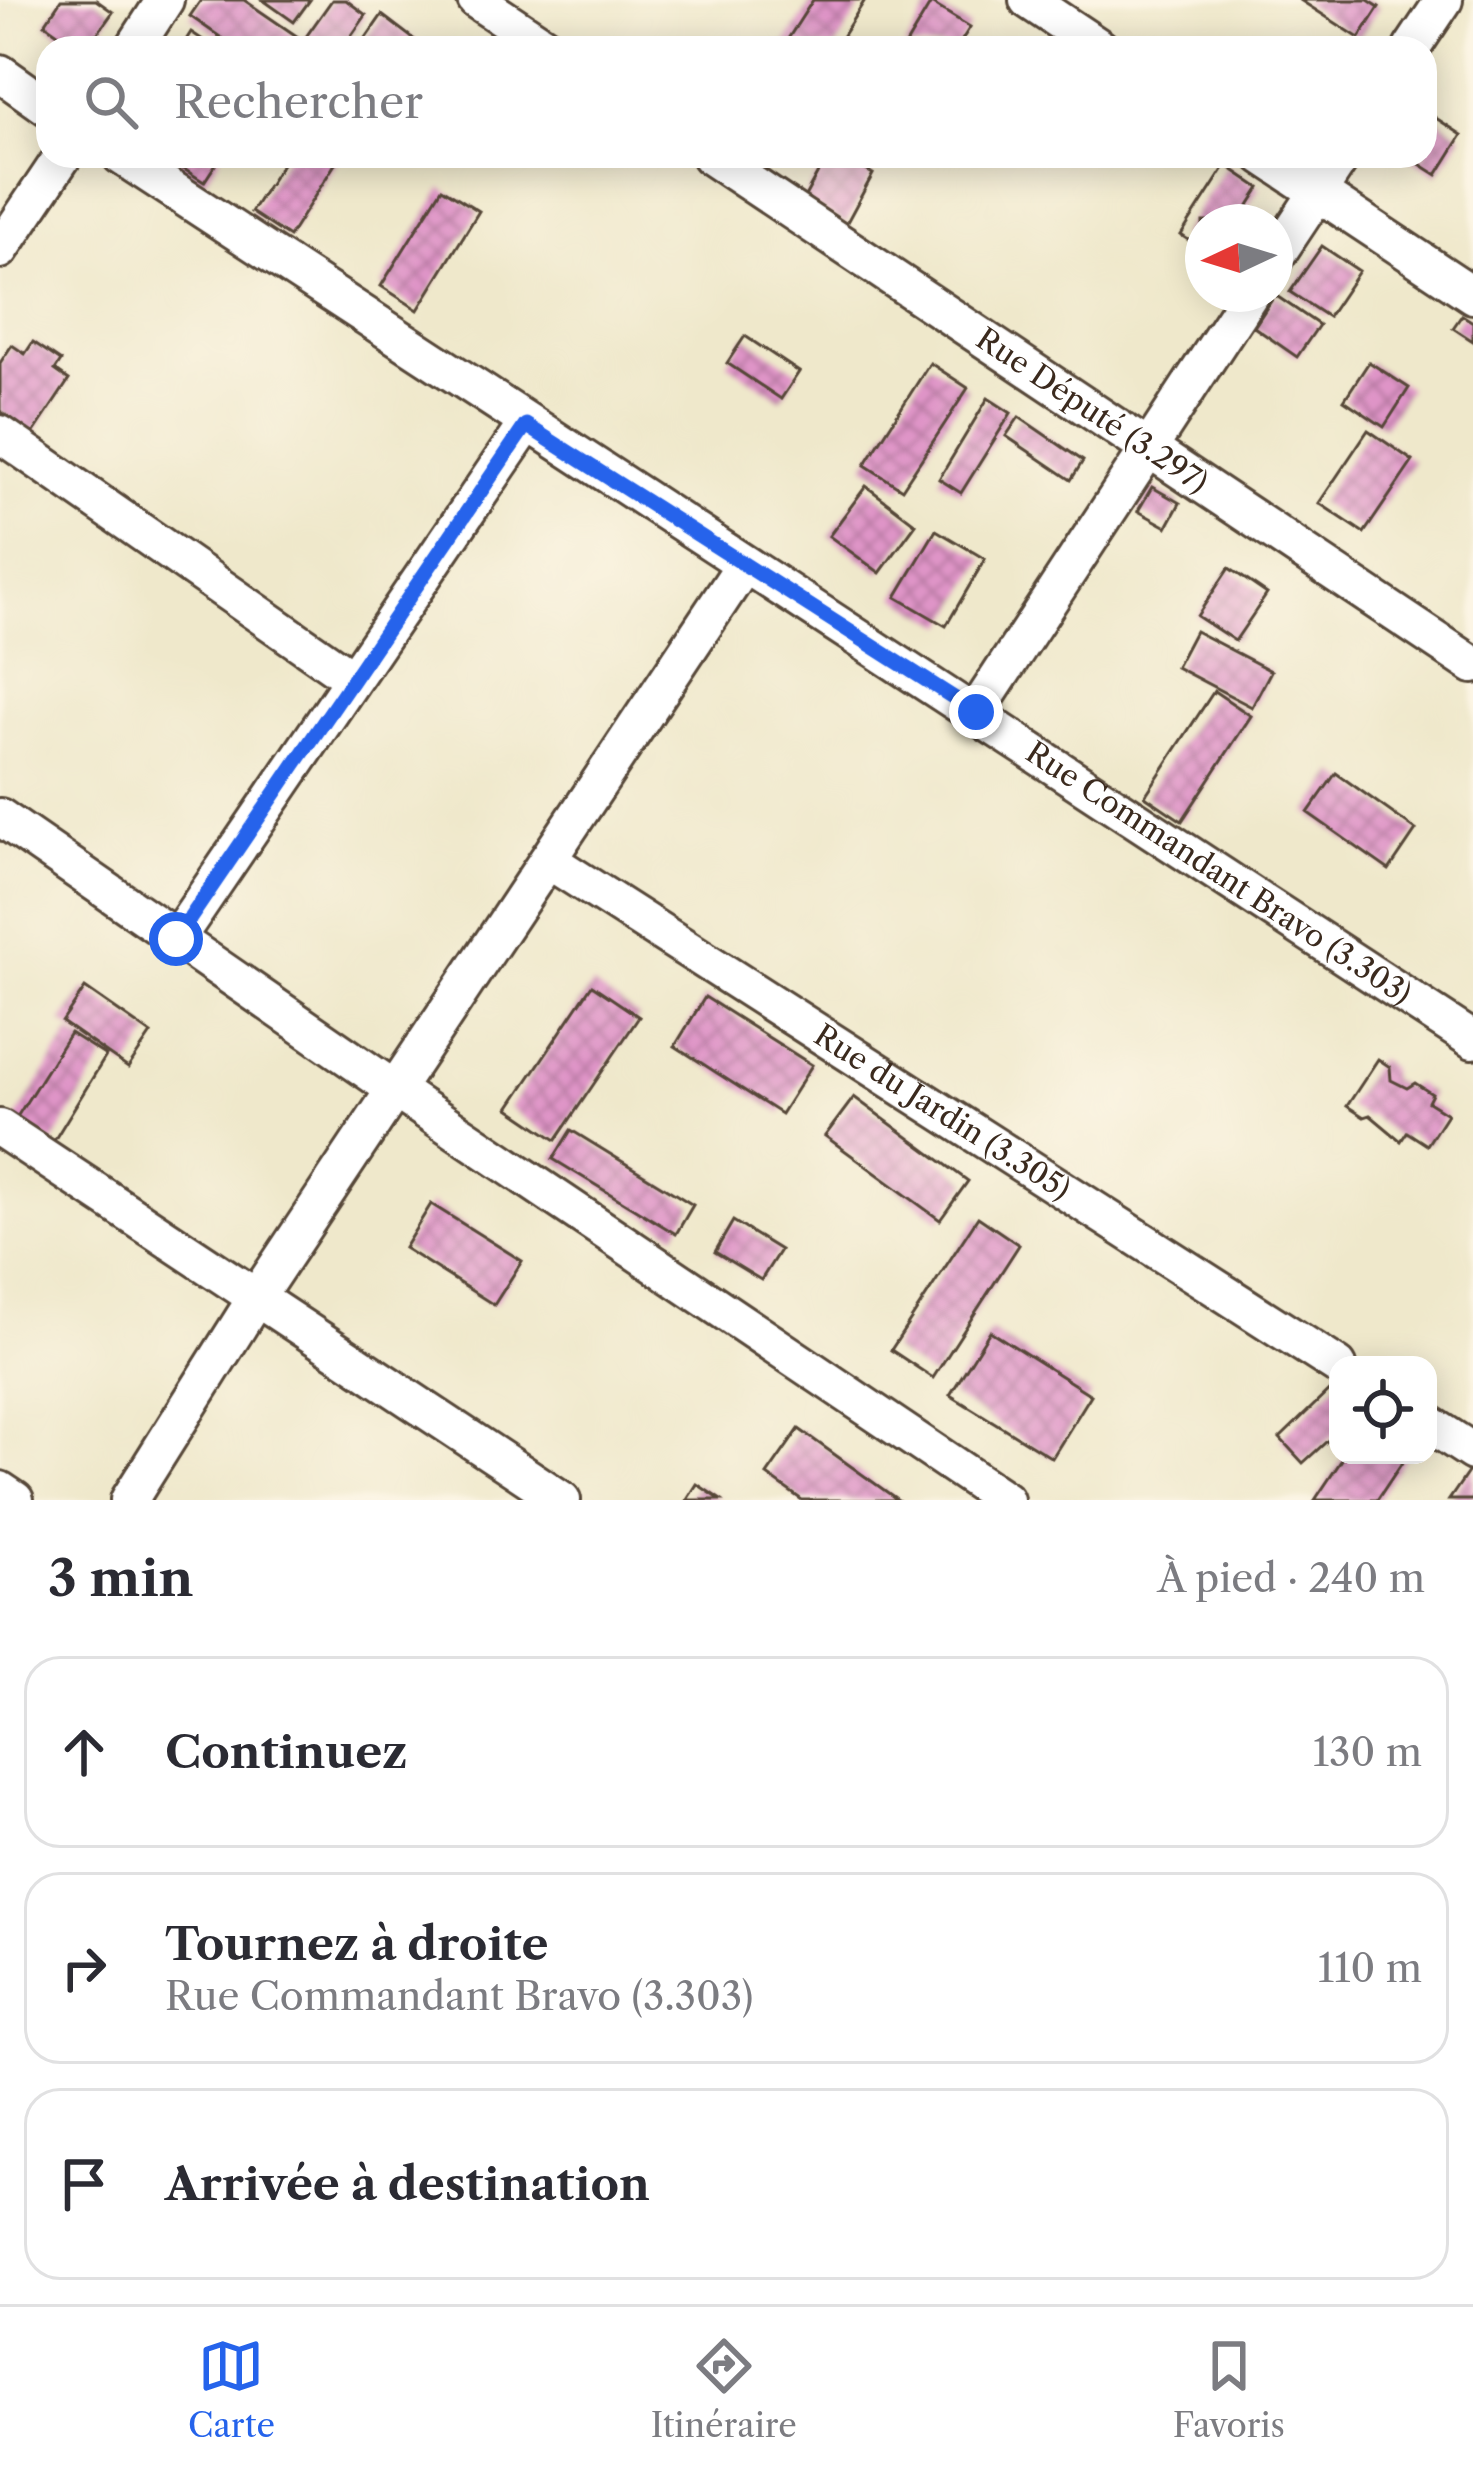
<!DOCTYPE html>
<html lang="fr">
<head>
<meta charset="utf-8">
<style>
	:root { --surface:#fff; --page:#f7f7f7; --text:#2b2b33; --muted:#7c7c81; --line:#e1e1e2; --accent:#2563eb }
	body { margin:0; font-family:"Libre Caslon Text",serif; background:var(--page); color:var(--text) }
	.controls { position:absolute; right:36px; bottom:36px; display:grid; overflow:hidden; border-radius:24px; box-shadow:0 6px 30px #0003 }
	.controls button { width:108px; height:108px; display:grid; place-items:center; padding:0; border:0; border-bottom:3px solid var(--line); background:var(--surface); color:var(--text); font:60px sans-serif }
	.compass { position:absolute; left:1185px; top:204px; width:108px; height:108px; border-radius:50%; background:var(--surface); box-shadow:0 6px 30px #0003; rotate:266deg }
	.stop { position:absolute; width:36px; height:36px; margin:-27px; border:9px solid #2563eb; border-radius:50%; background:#fff }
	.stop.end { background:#2563eb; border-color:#fff; box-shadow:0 3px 12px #0008 }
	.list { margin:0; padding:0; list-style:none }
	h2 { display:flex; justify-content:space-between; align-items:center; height:156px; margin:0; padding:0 48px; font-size:51px }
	h2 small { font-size:39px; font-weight:400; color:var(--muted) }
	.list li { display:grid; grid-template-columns:78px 1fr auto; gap:36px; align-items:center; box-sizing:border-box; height:192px; margin:0 24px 24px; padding:0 24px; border:3px solid var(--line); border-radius:36px }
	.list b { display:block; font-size:45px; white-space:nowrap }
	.list p { margin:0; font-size:39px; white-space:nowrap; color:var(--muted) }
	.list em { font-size:39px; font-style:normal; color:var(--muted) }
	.icon { flex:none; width:66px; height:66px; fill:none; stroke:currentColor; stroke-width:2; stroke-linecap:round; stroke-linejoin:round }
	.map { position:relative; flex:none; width:1473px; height:1500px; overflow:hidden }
	.search { position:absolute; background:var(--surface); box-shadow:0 6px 30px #0003; left:36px; right:36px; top:36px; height:132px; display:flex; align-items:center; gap:30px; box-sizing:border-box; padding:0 42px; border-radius:36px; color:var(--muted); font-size:45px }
	.sheet { height:804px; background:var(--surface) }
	nav { display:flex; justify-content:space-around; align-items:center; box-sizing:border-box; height:168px; border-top:3px solid var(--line); background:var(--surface); font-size:33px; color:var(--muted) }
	nav a { display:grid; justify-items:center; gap:6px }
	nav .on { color:var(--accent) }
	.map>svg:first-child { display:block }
</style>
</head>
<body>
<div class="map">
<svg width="1473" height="1500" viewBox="0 0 1473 1500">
	<defs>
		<pattern id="building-cross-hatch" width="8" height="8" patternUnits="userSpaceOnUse" patternTransform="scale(3)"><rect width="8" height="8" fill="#df94c7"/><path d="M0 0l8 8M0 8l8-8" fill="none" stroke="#b679a1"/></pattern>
	</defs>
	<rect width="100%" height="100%" fill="#fcf5e5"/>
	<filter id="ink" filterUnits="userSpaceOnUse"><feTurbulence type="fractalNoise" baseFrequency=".00833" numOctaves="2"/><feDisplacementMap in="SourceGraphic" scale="24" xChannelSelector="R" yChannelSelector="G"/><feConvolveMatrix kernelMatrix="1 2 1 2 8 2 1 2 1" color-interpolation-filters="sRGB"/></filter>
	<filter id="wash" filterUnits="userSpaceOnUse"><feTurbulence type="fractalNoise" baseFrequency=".004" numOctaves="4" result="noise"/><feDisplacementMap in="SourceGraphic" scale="48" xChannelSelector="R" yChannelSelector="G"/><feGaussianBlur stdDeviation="2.7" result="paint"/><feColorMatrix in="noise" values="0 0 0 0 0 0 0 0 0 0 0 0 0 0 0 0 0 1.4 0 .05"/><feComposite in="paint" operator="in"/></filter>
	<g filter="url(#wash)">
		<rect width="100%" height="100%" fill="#efe8cb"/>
		<g id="blocks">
			<g fill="url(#building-cross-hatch)">
				<path d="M61,0h35l17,12 -26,36h-8l-34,-24z"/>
				<path d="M201,0h43l54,37 -7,11h-55l-46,-32z"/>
				<path d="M263,0h47l-16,22z"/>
				<path d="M332,0h14l20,15 -23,33h-45z"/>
				<path d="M813,0h52l-30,48h-46l-5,-3z"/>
				<path d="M1300,0h68l11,7 -20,31z"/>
				<path d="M931,3l39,24 -13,21h-53z"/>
				<path d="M382,15l33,25 -5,8h-51z"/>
				<path d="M191,32l24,16h-34z"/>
				<path d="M1425,111l37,24 -25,40 -30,-19h18z"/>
				<path d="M181,156h40l-17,26 -28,-18z"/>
				<path d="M287,156h53l-51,81 -38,-25z"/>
				<path d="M827,156h13l33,18 -27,50 -43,-24z"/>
				<path d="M1226,165l34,23 -22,34h-35v28l-22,-15z"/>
				<path d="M442,188l37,23 -61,99 -37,-24z"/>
				<path d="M1322,246l37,25 -31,46 -38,-25z"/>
				<path d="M1275,295l44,30 -22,32 -43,-30z"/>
				<path d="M1462,315l11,7v19l-20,-13z"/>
				<path d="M745,336l54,36 -18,27 -54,-36z"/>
				<path d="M33,342l28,19 -6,9 14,10 -36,54 -33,-23v-48l12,-18 13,9z"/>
				<path d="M1369,362l40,26 -25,39 -40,-27z"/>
				<path d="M930,363l38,25 -66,101 -37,-24z"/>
				<path d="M988,398l23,15 -50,80 -22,-14z"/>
				<path d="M1019,417l64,44 -12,19 -65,-44z"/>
				<path d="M1368,430l45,31 -49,72 -45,-30z"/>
				<path d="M866,486l50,38 -36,49 -51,-37z"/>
				<path d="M1152,487l28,16 -13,24 -29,-16z"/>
				<path d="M936,530l49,29 -39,67 -50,-29z"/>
				<path d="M1229,568l38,26 -32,47 -38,-25z"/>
				<path d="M1195,631l76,40 -19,36 -76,-40z"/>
				<path d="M1214,691l37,25 -69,105 -37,-25z"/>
				<path d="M1336,773l80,57 -27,40 -81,-57z"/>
				<path d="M592,985l47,32 -83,123 -47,-32z"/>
				<path d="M85,988l66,46 -23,34 -66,-46z"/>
				<path d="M705,997l107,68 -31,49 -106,-68z"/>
				<path d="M70,1033l36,23 -54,88 -37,-24z"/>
				<path d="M1378,1059l12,8 1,13 16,8 8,-5 17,11 -4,8 19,12 -20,31 -20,-13 -6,9 -31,-26 -6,2 -17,-11z"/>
				<path d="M854,1097l114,84 -28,39 -115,-84z"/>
				<path d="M571,1130l122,75 -17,29 -123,-75z"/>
				<path d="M431,1204l91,57 -28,44 -90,-57z"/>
				<path d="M978,1217l41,28 -86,133 -42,-28z"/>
				<path d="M733,1221l47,29 -19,30 -46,-28z"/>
				<path d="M990,1331l101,64 -39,63 -102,-63z"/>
				<path d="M1338,1382v49l-35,32 -23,-25z"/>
				<path d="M799,1429l99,71h-96l-35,-25z"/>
				<path d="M1345,1455h62l-30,45h-62z"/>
				<path d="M1473,1465v35h-24z"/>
				<path d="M697,1484l24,16h-34z"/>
			</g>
		</g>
	</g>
	<g filter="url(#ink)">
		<use href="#blocks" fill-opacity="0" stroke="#564638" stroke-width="3"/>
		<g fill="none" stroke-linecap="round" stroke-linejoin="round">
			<defs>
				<g id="minor">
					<path d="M476,0l72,48"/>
					<path d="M1028,0l72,48"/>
					<path d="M134,48l31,-48"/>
					<path d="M1412,48l32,-48"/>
					<path d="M0,73l48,34"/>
					<path id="s1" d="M121,156c448,298 902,587 1352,884"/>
					<path id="s2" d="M710,156l763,509"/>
					<path d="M1263,156l210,139"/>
					<path d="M0,250l63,-94"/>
					<path d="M1275,257l67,-101"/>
					<path d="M0,434l351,244"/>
					<path d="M976,712l274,-418"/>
					<path d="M0,817l397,274 608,409"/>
					<path id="s3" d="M548,860l790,506"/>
					<path d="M176,939l350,-514"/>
					<path d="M0,1128l562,372"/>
					<path d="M1428,1423l45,29"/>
					<path d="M0,1490l15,10"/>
					<path d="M129,1500l127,-202 488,-733"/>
				</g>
			</defs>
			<use href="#minor" stroke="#564638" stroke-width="42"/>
			<use href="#minor" stroke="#fff" stroke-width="36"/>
		</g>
	</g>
	<g fill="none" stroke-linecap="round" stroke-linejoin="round" filter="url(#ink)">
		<path stroke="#2563eb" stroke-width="15" d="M176,939l350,-514 450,287"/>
	</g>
	<g text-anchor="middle" stroke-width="12" stroke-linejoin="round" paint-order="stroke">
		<g font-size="30" fill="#3b2a1e" stroke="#fcf5e5">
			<text dy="10" stroke="none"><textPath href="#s2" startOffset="459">Rue Député (3.297)</textPath></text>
			<text dy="10" stroke="none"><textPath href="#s1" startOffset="1311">Rue Commandant Bravo (3.303)</textPath></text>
			<text dy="10" stroke="none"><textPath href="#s3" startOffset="468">Rue du Jardin (3.305)</textPath></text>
		</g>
	</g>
</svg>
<div class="controls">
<button><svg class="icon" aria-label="locate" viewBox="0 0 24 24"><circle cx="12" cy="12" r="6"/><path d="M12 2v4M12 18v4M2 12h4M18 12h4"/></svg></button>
</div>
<svg class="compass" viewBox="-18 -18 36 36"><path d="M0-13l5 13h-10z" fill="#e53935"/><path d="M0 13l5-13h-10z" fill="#7c7c81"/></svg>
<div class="stop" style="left:176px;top:939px"></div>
<div class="stop end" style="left:976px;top:712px"></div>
<div class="search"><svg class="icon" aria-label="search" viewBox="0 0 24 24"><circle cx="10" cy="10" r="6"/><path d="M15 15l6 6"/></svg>Rechercher</div>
</div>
<section class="sheet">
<h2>3 min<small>À pied · 240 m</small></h2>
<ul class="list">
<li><svg class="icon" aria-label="ahead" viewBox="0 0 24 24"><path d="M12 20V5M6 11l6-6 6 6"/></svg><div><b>Continuez</b></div><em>130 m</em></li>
<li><svg class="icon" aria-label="right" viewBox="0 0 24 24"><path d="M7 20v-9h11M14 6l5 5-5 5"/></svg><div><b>Tournez à droite</b><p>Rue Commandant Bravo (3.303)</p></div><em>110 m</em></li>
<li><svg class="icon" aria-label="arrive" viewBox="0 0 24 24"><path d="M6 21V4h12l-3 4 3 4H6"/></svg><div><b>Arrivée à destination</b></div></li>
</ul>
</section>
<nav>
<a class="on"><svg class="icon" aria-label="map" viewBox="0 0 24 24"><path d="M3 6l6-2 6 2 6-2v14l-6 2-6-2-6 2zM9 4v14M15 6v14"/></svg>Carte</a>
<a><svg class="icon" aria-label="directions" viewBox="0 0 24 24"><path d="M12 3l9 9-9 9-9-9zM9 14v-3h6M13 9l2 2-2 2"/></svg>Itinéraire</a>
<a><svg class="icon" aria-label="saved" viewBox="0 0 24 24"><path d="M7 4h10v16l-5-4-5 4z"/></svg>Favoris</a>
</nav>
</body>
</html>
